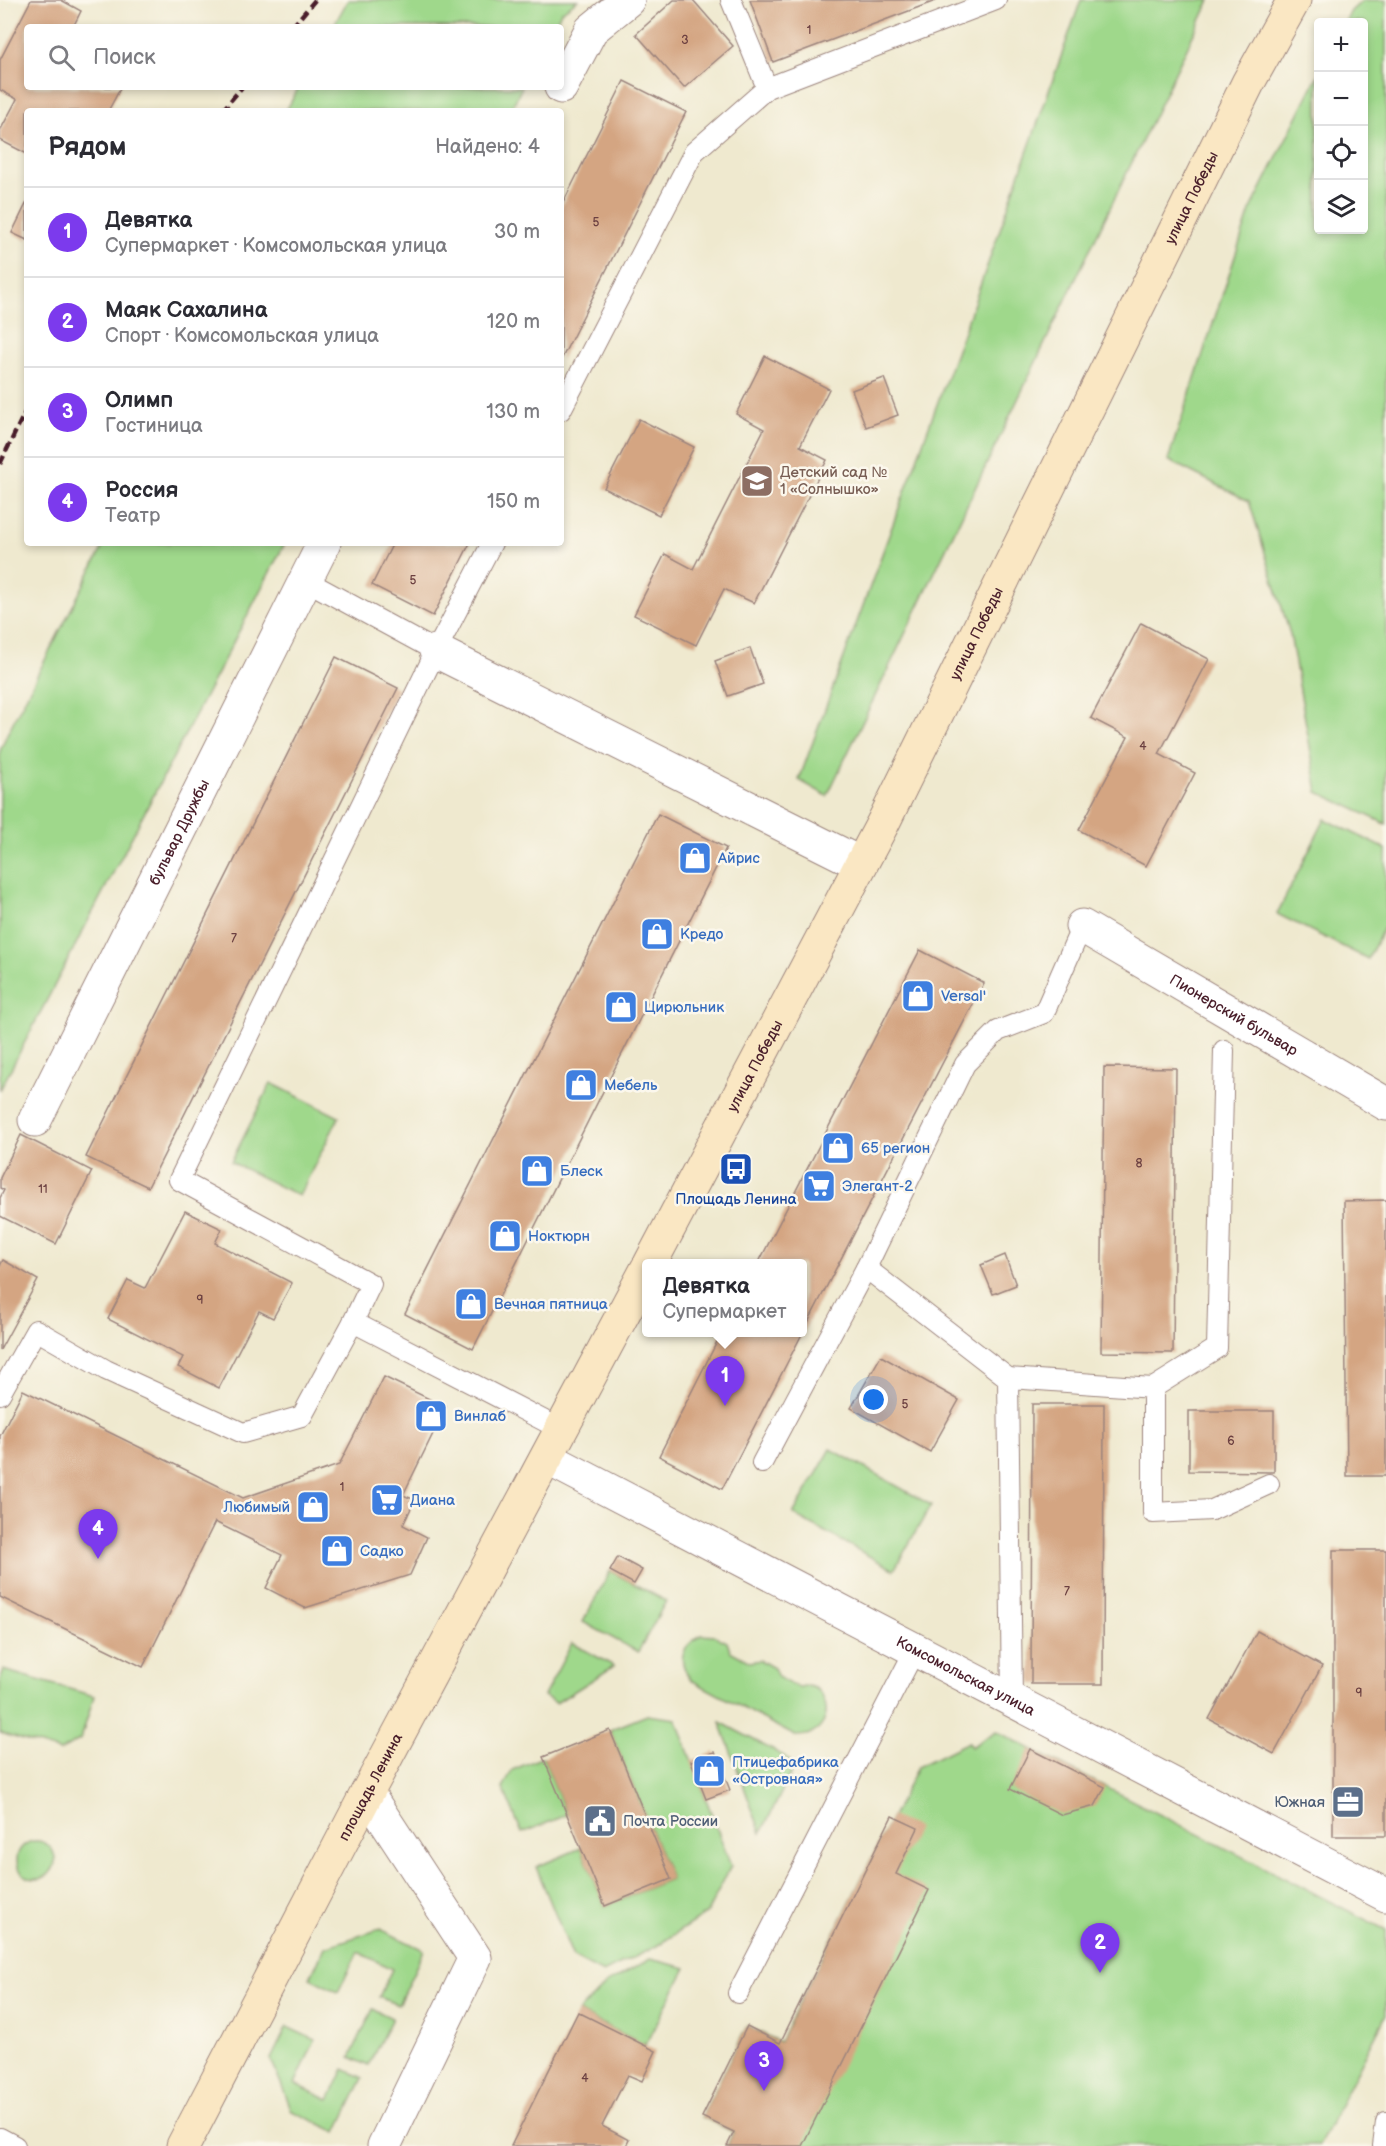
<!DOCTYPE html>
<html lang="ru">
<head>
<meta charset="utf-8">
<style>
	:root { --surface:#fff; --page:#f7f7f7; --text:#2b2b33; --muted:#7c7c81; --line:#e1e1e2; --accent:#7c3aed }
	body { margin:0; font-family:"Balsamiq Sans",sans-serif; background:var(--page); color:var(--text) }
	.controls { position:absolute; right:18px; top:18px; display:grid; overflow:hidden; border-radius:6px; box-shadow:0 3px 9px #0003 }
	.controls button { width:54px; height:54px; display:grid; place-items:center; padding:0; border:0; border-bottom:2px solid var(--line); background:var(--surface); color:var(--text); font:30px sans-serif }
	.you { position:absolute; left:874px; top:1400px; width:21px; height:21px; margin:-15px; border:4px solid #fff; border-radius:50%; background:#1a73e8; box-shadow:0 0 0 9px #1a73e833 }
	.badge { display:grid; place-items:center; width:39px; height:39px; border-radius:50%; background:var(--accent); color:#fff; font-size:20px; font-weight:700 }
	.pin { position:absolute; translate:-50% -50px; filter:drop-shadow(0 2px 3px #0008) }
	.pin::after { content:''; position:absolute; top:32px; width:21px; height:18px; background:inherit; clip-path:polygon(0 0,100% 0,50% 100%) }
	.popup { position:absolute; left:642px; top:1259px; width:165px; height:78px; box-sizing:border-box; display:grid; place-content:center; border-radius:6px; background:var(--surface); filter:drop-shadow(0 2px 4px #0005); font-size:20px; white-space:nowrap; color:var(--muted) }
	.popup b { font-size:22px; color:var(--text) }
	.popup::after { content:''; position:absolute; left:50%; top:100%; margin-left:-12px; border:12px solid transparent; border-top-color:var(--surface) }
	.list { margin:0; padding:0; list-style:none }
	h2 { display:flex; justify-content:space-between; align-items:center; height:78px; margin:0; padding:0 24px; font-size:26px }
	h2 small { font-size:20px; font-weight:400; color:var(--muted) }
	.list li { display:grid; grid-template-columns:39px 1fr auto; gap:18px; align-items:center; box-sizing:border-box; height:90px; padding:0 24px; border-top:2px solid var(--line) }
	.list b { display:block; font-size:22px; white-space:nowrap }
	.list p { margin:0; font-size:20px; white-space:nowrap; color:var(--muted) }
	.list em { font-size:20px; font-style:normal; color:var(--muted) }
	.icon { flex:none; width:33px; height:33px; fill:none; stroke:currentColor; stroke-width:2; stroke-linecap:round; stroke-linejoin:round }
	.map { position:relative; flex:none; width:1386px; height:2146px; overflow:hidden }
	.search { position:absolute; background:var(--surface); box-shadow:0 3px 9px #0003; left:24px; top:24px; width:540px; height:66px; display:flex; align-items:center; gap:15px; box-sizing:border-box; padding:0 21px; border-radius:6px; color:var(--muted); font-size:22px }
	.panel { position:absolute; background:var(--surface); box-shadow:0 3px 9px #0003; left:24px; top:108px; width:540px; height:438px; border-radius:6px }
	.map>svg:first-child { display:block }
</style>
</head>
<body>
<div class="map">
<svg width="1386" height="2146" viewBox="0 0 1386 2146">
	<rect width="100%" height="100%" fill="#fbf7ec"/>
	<filter id="ink" filterUnits="userSpaceOnUse"><feTurbulence type="fractalNoise" baseFrequency=".0167" numOctaves="2"/><feDisplacementMap in="SourceGraphic" scale="12" xChannelSelector="R" yChannelSelector="G"/><feConvolveMatrix kernelMatrix="1 2 1 2 8 2 1 2 1" color-interpolation-filters="sRGB"/></filter>
	<filter id="wash" filterUnits="userSpaceOnUse"><feTurbulence type="fractalNoise" baseFrequency=".008" numOctaves="4" result="noise"/><feDisplacementMap in="SourceGraphic" scale="24" xChannelSelector="R" yChannelSelector="G"/><feGaussianBlur stdDeviation="1.35" result="paint"/><feColorMatrix in="noise" values="0 0 0 0 0 0 0 0 0 0 0 0 0 0 0 0 0 1.4 0 .05"/><feComposite in="paint" operator="in"/></filter>
	<g filter="url(#wash)">
		<rect width="100%" height="100%" fill="#efe9cf"/>
		<g fill="#9fd88b" stroke="#747c5b" stroke-width="1.5">
			<path d="M348,0h230l-17,12 -7,15h-221z"/>
			<path d="M1081,0h129l-383,796 -28,-16 169,-460z"/>
			<path d="M1363,0h23v824l-68,-32 -28,-158 -41,-133 -81,-41 82,-249 68,-136v155h46v-208h-19l6,-11z"/>
			<path d="M299,87h223l-12,24h-224z"/>
			<path d="M105,543h180l-285,547v-339l7,-17z"/>
			<path d="M1325,819l61,30v74l-18,36 -91,-45z"/>
			<path d="M271,1083l68,34 -40,79 -68,-34z"/>
			<path d="M831,1449l100,56 -37,65 -101,-56z"/>
			<path d="M610,1571l56,30 -28,51 -55,-30z"/>
			<path d="M701,1635l14,1 12,6 3,9 20,11 10,-2 14,8 4,9c6,3 14,10 21,10 2,0 7,-2 9,-1 17,3 22,25 15,37 -6,11 -16,13 -28,13l-104,-56c-14,-20 -11,-32 10,-45z"/>
			<path d="M572,1643l42,23 -58,37 -12,-7z"/>
			<path d="M3,1670l91,26 -13,43 -21,12 -60,-18v-54z"/>
			<path d="M647,1715l29,4 55,147 -24,47 -52,34 -52,26 -30,-16 -37,-90 45,-19 24,58 66,-27 -61,-149z"/>
			<path d="M720,1722l64,34 7,6v11l-30,60z"/>
			<path d="M996,1731l390,199v85l-67,131h-592l6,-14 -31,-15 45,-91 33,16 137,-275 51,-25 3,5z"/>
			<path d="M543,1757l24,58 -45,18 -19,-45 9,-18z"/>
			<circle cx="36" cy="1860" r="19"/>
			<path d="M380,1929l44,21 -26,55 -19,-8 13,-28 -34,-17 -20,40 -28,-14 15,-31z"/>
			<path d="M650,1959l36,9 -41,77 -67,-33 29,-29z"/>
			<path d="M373,2009l19,9 -24,48 -18,-9z"/>
			<path d="M287,2027l28,13 -20,44 34,16 15,-31 19,9 -26,54 -45,-21 -21,-52z"/>
		</g>
		<g id="blocks">
			<g fill="#d4a582">
				<path d="M31,0h30l20,11 -8,16h-46v60h94l-13,24h-81v43l-27,-14v-9l17,-32 -17,-9v-30z"/>
				<path d="M674,0h19l40,46 -49,42 -48,-54z"/>
				<path d="M750,0h188l-165,62z"/>
				<path d="M624,81l62,31 -125,248v-153z"/>
				<path d="M27,202v38l-15,-7z"/>
				<path d="M765,356l64,33 -29,57 27,14 -73,143 -30,-14 -28,56 -62,-30 31,-61 28,15 71,-140 -28,-15z"/>
				<path d="M884,378l14,37 -32,12 -14,-37z"/>
				<path d="M639,419l55,28 -35,68 -55,-27z"/>
				<path d="M393,543h77l-37,73 -61,-31z"/>
				<path d="M1141,623l68,36 -50,95 36,19 -49,93 -67,-36 49,-93 -37,-19z"/>
				<path d="M750,648l13,36 -35,12 -13,-35z"/>
				<path d="M336,657l62,31 -250,499 -62,-30z"/>
				<path d="M658,814l68,34 -253,501 -68,-35z"/>
				<path d="M920,950l64,33 -181,349v-68h-45z"/>
				<path d="M1104,1067l72,1 -3,285 -72,-1z"/>
				<path d="M21,1135l71,36 -36,73 -56,-28v-18l4,-8 -4,-2v-10z"/>
				<path d="M1386,1200v276h-39l-3,-275z"/>
				<path d="M185,1211l37,18 -7,14 77,40 -19,35 -14,-7 -40,77 -41,-21 5,-10 -75,-38 20,-39 17,8z"/>
				<path d="M1005,1255l11,30 -23,9 -12,-29z"/>
				<path d="M3,1260l35,20 -38,70v-84z"/>
				<path d="M722,1332h81l-81,157 -63,-33z"/>
				<path d="M881,1356l78,44 -29,52 -79,-44z"/>
				<path d="M384,1377l62,30 -43,88 12,5 -12,25 24,12 -17,38 -105,33 -39,-20 16,-33 -67,-33 -72,145 -143,-70v-161l23,-46 220,108 96,-33z"/>
				<path d="M1032,1404h72l-1,280h-72z"/>
				<path d="M1189,1411h85v61l-85,-1z"/>
				<rect x="1333" y="1550" width="53" height="286"/>
				<path d="M618,1557l24,13 -8,14 -24,-13z"/>
				<path d="M1257,1631l65,35 -48,88 -65,-35z"/>
				<path d="M610,1730l61,149 -66,27 -62,-149z"/>
				<path d="M1030,1749l75,38 -10,19 -33,9 -52,-26z"/>
				<path d="M715,1752l15,38 -24,9 -15,-38z"/>
				<path d="M892,1816l26,12 -22,46 33,16 -127,256h-75l7,-14 -32,-15 45,-91 33,17z"/>
				<path d="M578,2012l78,39 -14,30 -14,-6 -26,51 27,14 -3,6h-115z"/>
			</g>
		</g>
	</g>
	<g filter="url(#ink)">
		<use href="#blocks" fill-opacity="0" stroke="#9c847d" stroke-width="1.5"/>
		<g fill="none" stroke-linecap="round" stroke-linejoin="round">
			<defs>
				<g id="lane">
					<path d="M731,0l36,88"/>
					<path d="M561,410l133,-258 73,-64 229,-88"/>
					<path d="M305,580l131,71"/>
					<path d="M866,1268l142,110"/>
					<path d="M353,1322l209,108"/>
					<path d="M1153,1388l64,-40 7,-298"/>
					<path d="M0,1394l36,-64 70,40 137,63 59,-17 51,-94 18,-38 -192,-104 257,-529 56,-108"/>
					<path d="M762,1463l104,-195 99,-204 33,-33 46,-18 38,-87"/>
					<path d="M1012,1700l-4,-322 145,10v125l59,-3 57,-26"/>
					<path d="M738,1993l177,-343"/>
					<path d="M0,2138l15,8"/>
					<path d="M1383,2146l3,-24"/>
				</g>
				<g id="street">
					<path d="M561,87l30,-57 37,-30"/>
					<path d="M436,651l425,213"/>
					<path id="s1" d="M1082,926l304,178"/>
					<path id="s2" d="M35,1120l289,-577"/>
					<path id="s3" d="M547,1458l839,437"/>
					<path d="M367,1793l108,165 -91,188"/>
				</g>
				<g id="secondary">
					<path id="s4" d="M650,1264l233,-441 365,-740 46,-83"/>
					<path id="s5" d="M183,2146l184,-353 280,-524"/>
				</g>
			</defs>
			<use href="#lane" stroke="#9c847d" stroke-width="22"/>
			<use href="#street" stroke="#9c847d" stroke-width="35"/>
			<use href="#secondary" stroke="#9c847d" stroke-width="35"/>
			<use href="#lane" stroke="#fff" stroke-width="20"/>
			<use href="#street" stroke="#fff" stroke-width="33"/>
			<use href="#secondary" stroke="#fae7c3" stroke-width="33"/>
			<g stroke="#4a1f2b" stroke-width="4.5" stroke-dasharray="9 4.5" stroke-linecap="butt">
				<path d="M292,27l23,-27"/>
				<path d="M222,111l20,-24"/>
				<path d="M0,464l27,-56"/>
			</g>
		</g>
	</g>
	<defs>
		<symbol id="school-square" viewBox="-11 -11 22 22"><rect x="-9" y="-9" width="18" height="18" rx="4" fill="#8d6e63" stroke="#fbf7ec"/><path d="M0-5L7-2L0 1L-7-2ZM-4 1L0 2.5L4 1V4Q0 6-4 4Z" fill="#fff"/></symbol>
		<symbol id="shop-square" viewBox="-11 -11 22 22"><rect x="-9" y="-9" width="18" height="18" rx="4" fill="#3f7fe0" stroke="#fbf7ec"/><path d="M-5-2.5h2.3a2.7 3.5 0 0 1 5.4 0H5L5.5 6h-11ZM-1.5-2.5h3a1.5 2.3 0 0 0-3 0Z" fill="#fff"/></symbol>
		<symbol id="bus-square" viewBox="-11 -11 22 22"><rect x="-9" y="-9" width="18" height="18" rx="4" fill="#1a4fb4" stroke="#fbf7ec"/><path d="M-5-6H5V4H4V6H2V4H-2V6H-4V4H-5ZM-3.5-4V0h7V-4ZM-3.5 1.2v1.5H-2V1.2ZM2 1.2v1.5H3.5V1.2Z" fill="#fff"/></symbol>
		<symbol id="supermarket-square" viewBox="-11 -11 22 22"><rect x="-9" y="-9" width="18" height="18" rx="4" fill="#3f7fe0" stroke="#fbf7ec"/><path d="M-6-5.5h2.5l.6 2H6L4.5 2H-2.5L-4.4-4H-6ZM-1.5 3.2a1.3 1.3 0 1 0 .1 0ZM3 3.2a1.3 1.3 0 1 0 .1 0Z" fill="#fff"/></symbol>
		<symbol id="office-square" viewBox="-11 -11 22 22"><rect x="-9" y="-9" width="18" height="18" rx="4" fill="#5c6f8a" stroke="#fbf7ec"/><path d="M-6-3h4V-5.5h4V-3h4V5H-6ZM-1-4.5V-3h2v-1.5ZM-6 0V1H6V0Z" fill="#fff"/></symbol>
		<symbol id="civic-square" viewBox="-11 -11 22 22"><rect x="-9" y="-9" width="18" height="18" rx="4" fill="#5c6f8a" stroke="#fbf7ec"/><path d="M-.6-6.5H3V-4.5H.6V-3L4-1V1h2V6H-6V1h2V-1L-.6-3ZM-1.2 2.5V6h2.4V2.5Z" fill="#fff"/></symbol>
	</defs>
	<g fill-rule="evenodd">
		<use href="#school-square" x="738" y="462" width="38" height="38"/>
		<use href="#shop-square" x="676" y="839" width="38" height="38"/>
		<use href="#shop-square" x="638" y="915" width="38" height="38"/>
		<use href="#shop-square" x="899" y="977" width="38" height="38"/>
		<use href="#shop-square" x="602" y="988" width="38" height="38"/>
		<use href="#shop-square" x="562" y="1066" width="38" height="38"/>
		<use href="#shop-square" x="819" y="1129" width="38" height="38"/>
		<use href="#bus-square" x="717" y="1150" width="38" height="38"/>
		<use href="#shop-square" x="518" y="1152" width="38" height="38"/>
		<use href="#supermarket-square" x="800" y="1167" width="38" height="38"/>
		<use href="#shop-square" x="486" y="1217" width="38" height="38"/>
		<use href="#shop-square" x="452" y="1285" width="38" height="38"/>
		<use href="#shop-square" x="412" y="1397" width="38" height="38"/>
		<use href="#supermarket-square" x="368" y="1481" width="38" height="38"/>
		<use href="#shop-square" x="294" y="1488" width="38" height="38"/>
		<use href="#shop-square" x="318" y="1532" width="38" height="38"/>
		<use href="#shop-square" x="690" y="1752" width="38" height="38"/>
		<use href="#office-square" x="1329" y="1783" width="38" height="38"/>
		<use href="#civic-square" x="581" y="1802" width="38" height="38"/>
	</g>
	<g text-anchor="middle" stroke-width="5" stroke-linejoin="round" paint-order="stroke">
		<g font-size="12" fill="#6c4041">
			<text x="809" y="34">1</text>
			<text x="685" y="44">3</text>
			<text x="596" y="226">5</text>
			<text x="413" y="584">5</text>
			<text x="1143" y="750">4</text>
			<text x="234" y="942">7</text>
			<text x="1139" y="1167">8</text>
			<text x="43" y="1193">11</text>
			<text x="200" y="1304">9</text>
			<text x="905" y="1408">5</text>
			<text x="1231" y="1445">6</text>
			<text x="342" y="1491">1</text>
			<text x="1067" y="1595">7</text>
			<text x="1359" y="1697">9</text>
			<text x="585" y="2082">4</text>
		</g>
		<g font-size="15" fill="#4a1f2b" stroke="#fbf7ec">
			<text dy="5" stroke="none"><textPath href="#s4" startOffset="1196">улица Победы</textPath></text>
			<text dy="5" stroke="none"><textPath href="#s4" startOffset="710">улица Победы</textPath></text>
			<text dy="5" stroke="none"><textPath href="#s2" startOffset="322">бульвар Дружбы</textPath></text>
			<text dy="5" stroke="none"><textPath href="#s1" startOffset="176">Пионерский бульвар</textPath></text>
			<text dy="5" stroke="none"><textPath href="#s4" startOffset="224">улица Победы</textPath></text>
			<text dy="5" stroke="none"><textPath href="#s3" startOffset="472">Комсомольская улица</textPath></text>
			<text dy="5" stroke="none"><textPath href="#s5" startOffset="405">площадь Ленина</textPath></text>
		</g>
		<g font-size="15" fill="#785e54" stroke="#fbf7ec" text-anchor="start">
			<text x="780" y="477">Детский сад №<tspan x="780" dy="17">1 «Солнышко»</tspan></text>
		</g>
		<g font-size="15" fill="#366cbe" stroke="#fbf7ec" text-anchor="start">
			<text x="718" y="863">Айрис</text>
			<text x="680" y="939">Кредо</text>
			<text x="941" y="1001">Versal'</text>
			<text x="644" y="1012">Цирюльник</text>
			<text x="604" y="1090">Мебель</text>
			<text x="861" y="1153">65 регион</text>
			<text x="560" y="1176">Блеск</text>
			<text x="842" y="1191">Элегант-2</text>
			<text x="528" y="1241">Ноктюрн</text>
			<text x="494" y="1309">Вечная пятница</text>
			<text x="454" y="1421">Винлаб</text>
			<text x="410" y="1505">Диана</text>
			<text x="290" y="1512" text-anchor="end">Любимый</text>
			<text x="360" y="1556">Садко</text>
			<text x="732" y="1767">Птицефабрика<tspan x="732" dy="17">«Островная»</tspan></text>
		</g>
		<g font-size="15" fill="#164399" stroke="#fbf7ec">
			<text x="736" y="1204">Площадь Ленина</text>
		</g>
		<g font-size="15" fill="#4e5e75" stroke="#fbf7ec" text-anchor="end">
			<text x="1325" y="1807">Южная</text>
			<text x="623" y="1826" text-anchor="start">Почта России</text>
		</g>
	</g>
</svg>
<div class="controls">
<button>+</button>
<button>−</button>
<button><svg class="icon" aria-label="locate" viewBox="0 0 24 24"><circle cx="12" cy="12" r="6"/><path d="M12 2v4M12 18v4M2 12h4M18 12h4"/></svg></button>
<button><svg class="icon" aria-label="layers" viewBox="0 0 24 24"><path d="M12 4l9 5-9 5-9-5zM3 14l9 5 9-5"/></svg></button>
</div>
<div class="you"></div>
<div class="pin badge" style="left:725px;top:1406px">1</div>
<div class="popup"><b>Девятка</b>Супермаркет</div>
<div class="pin badge" style="left:1100px;top:1973px">2</div>
<div class="pin badge" style="left:764px;top:2091px">3</div>
<div class="pin badge" style="left:98px;top:1559px">4</div>
<div class="search"><svg class="icon" aria-label="search" viewBox="0 0 24 24"><circle cx="10" cy="10" r="6"/><path d="M15 15l6 6"/></svg>Поиск</div>
<section class="panel">
<h2>Рядом<small>Найдено: 4</small></h2>
<ul class="list">
<li><span class="badge">1</span><div><b>Девятка</b><p>Супермаркет · Комсомольская улица</p></div><em>30 m</em></li>
<li><span class="badge">2</span><div><b>Маяк Сахалина</b><p>Спорт · Комсомольская улица</p></div><em>120 m</em></li>
<li><span class="badge">3</span><div><b>Олимп</b><p>Гостиница</p></div><em>130 m</em></li>
<li><span class="badge">4</span><div><b>Россия</b><p>Театр</p></div><em>150 m</em></li>
</ul>
</section>
</div>
</body>
</html>
